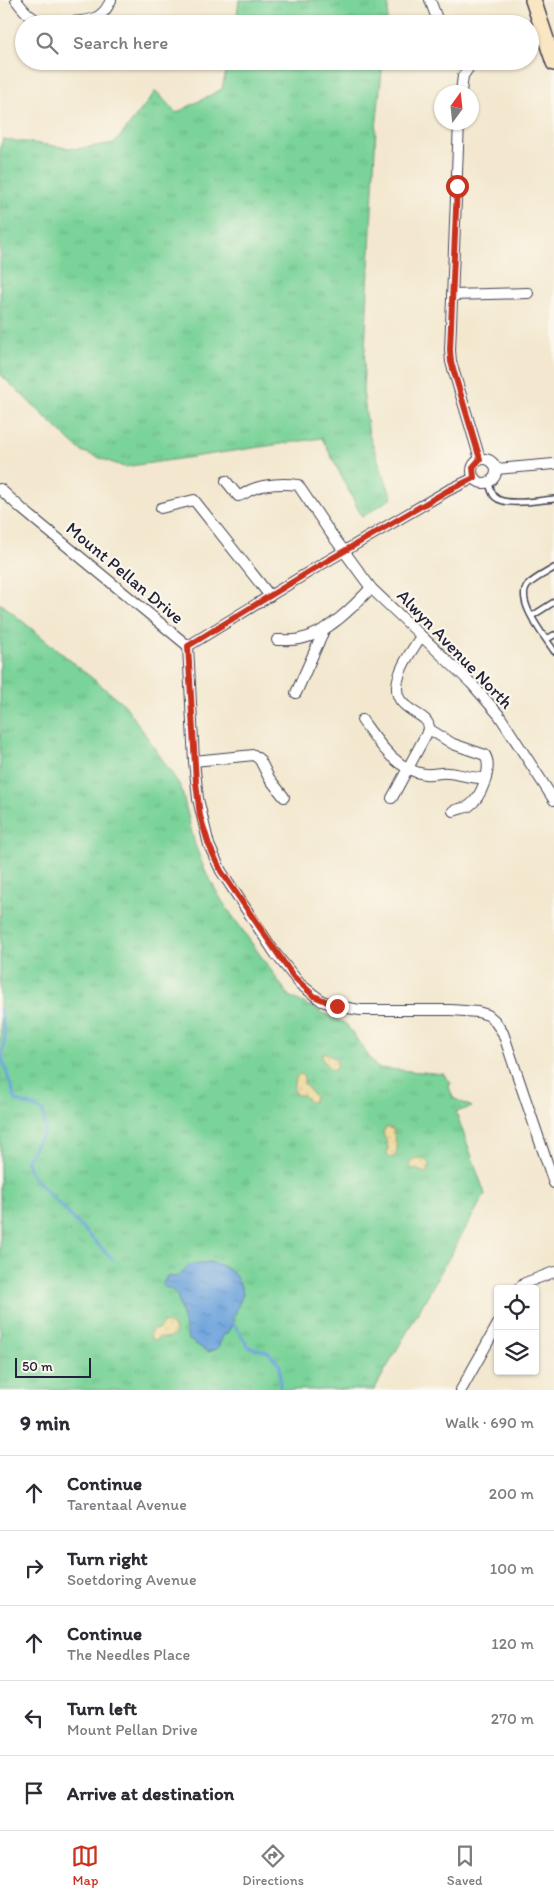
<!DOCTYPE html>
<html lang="en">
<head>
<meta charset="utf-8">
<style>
	:root { --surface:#fff; --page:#f2f2f3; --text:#2b2b33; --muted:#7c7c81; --line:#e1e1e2; --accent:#c8321e }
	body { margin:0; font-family:Itim,sans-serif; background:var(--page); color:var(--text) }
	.controls { position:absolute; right:15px; bottom:15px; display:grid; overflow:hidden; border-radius:5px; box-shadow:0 1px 4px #0004 }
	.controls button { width:45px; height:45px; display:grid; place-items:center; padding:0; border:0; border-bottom:1px solid var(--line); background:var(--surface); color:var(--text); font:25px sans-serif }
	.compass { position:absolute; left:434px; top:85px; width:45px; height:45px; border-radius:50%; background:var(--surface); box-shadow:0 1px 4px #0004; rotate:15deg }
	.scale { position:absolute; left:15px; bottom:12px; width:76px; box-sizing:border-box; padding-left:5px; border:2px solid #22223b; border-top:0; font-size:14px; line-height:18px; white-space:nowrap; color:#22223b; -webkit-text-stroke:4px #fbf7ec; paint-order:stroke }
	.stop { position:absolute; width:15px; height:15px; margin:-11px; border:4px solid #c8321e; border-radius:50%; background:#fff }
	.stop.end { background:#c8321e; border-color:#fff; box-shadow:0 1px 5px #0008 }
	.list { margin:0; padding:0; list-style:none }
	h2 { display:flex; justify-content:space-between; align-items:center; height:65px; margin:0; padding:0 20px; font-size:21px }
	h2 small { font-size:16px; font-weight:400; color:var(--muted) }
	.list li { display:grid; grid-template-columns:32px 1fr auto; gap:15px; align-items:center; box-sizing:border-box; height:75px; padding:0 20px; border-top:1px solid var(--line) }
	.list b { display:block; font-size:19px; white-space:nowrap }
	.list p { margin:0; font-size:16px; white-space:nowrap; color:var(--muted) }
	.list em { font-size:16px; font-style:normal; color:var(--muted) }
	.icon { flex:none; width:28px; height:28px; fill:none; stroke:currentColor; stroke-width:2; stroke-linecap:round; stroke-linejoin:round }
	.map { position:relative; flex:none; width:554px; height:1390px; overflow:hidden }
	.search { position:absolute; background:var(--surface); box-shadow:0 1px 4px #0004; left:15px; right:15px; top:15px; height:55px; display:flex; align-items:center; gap:12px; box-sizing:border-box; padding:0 18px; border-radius:28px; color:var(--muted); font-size:19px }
	.sheet { height:440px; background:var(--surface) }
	nav { display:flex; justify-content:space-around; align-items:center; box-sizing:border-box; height:70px; border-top:1px solid var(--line); background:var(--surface); font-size:14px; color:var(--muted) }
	nav a { display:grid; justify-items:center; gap:2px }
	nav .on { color:var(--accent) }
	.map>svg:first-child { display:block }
</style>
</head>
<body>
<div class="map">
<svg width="554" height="1390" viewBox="0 0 554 1390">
	<defs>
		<pattern id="grass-tufts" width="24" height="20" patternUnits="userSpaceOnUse" patternTransform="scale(1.25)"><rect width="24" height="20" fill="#7ad399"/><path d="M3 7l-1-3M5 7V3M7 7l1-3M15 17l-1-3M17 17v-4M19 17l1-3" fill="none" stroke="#69b585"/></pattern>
		<pattern id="sand-dots" width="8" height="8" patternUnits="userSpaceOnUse" patternTransform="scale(1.25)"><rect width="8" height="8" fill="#eeda9e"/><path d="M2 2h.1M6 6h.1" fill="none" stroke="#ccbb89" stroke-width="1.8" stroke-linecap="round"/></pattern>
		<pattern id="water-ripples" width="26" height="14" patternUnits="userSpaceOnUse" patternTransform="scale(1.25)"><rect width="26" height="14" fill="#6fa5dd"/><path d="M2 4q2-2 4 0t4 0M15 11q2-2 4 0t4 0" fill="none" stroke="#5b86b4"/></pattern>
	</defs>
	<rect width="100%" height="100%" fill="#fbf7ec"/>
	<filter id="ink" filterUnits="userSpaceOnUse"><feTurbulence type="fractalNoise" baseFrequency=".02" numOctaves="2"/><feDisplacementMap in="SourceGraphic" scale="10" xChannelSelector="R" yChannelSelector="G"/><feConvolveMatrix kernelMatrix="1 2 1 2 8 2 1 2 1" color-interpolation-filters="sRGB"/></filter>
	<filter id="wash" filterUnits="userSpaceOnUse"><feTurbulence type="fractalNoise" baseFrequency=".0096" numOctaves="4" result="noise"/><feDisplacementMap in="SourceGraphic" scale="20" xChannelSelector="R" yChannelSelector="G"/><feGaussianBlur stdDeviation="1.12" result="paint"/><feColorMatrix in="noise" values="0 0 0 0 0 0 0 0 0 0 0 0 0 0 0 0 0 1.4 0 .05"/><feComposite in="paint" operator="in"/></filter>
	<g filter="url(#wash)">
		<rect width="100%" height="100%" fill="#f3e8cf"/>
		<g fill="url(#grass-tufts)" stroke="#4e7a6a">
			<path d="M239,0h150l-2,24h-151z"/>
			<path d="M228,61h155l-7,67 -13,263 6,44 23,63 -30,19 -40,-79 -198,29 -43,-16 -81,-77v-227l3,-8 73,10 39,-6 41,-52 20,22 46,-24z"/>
			<path d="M0,603l125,102 56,82 14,58 11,28 16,28 67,95 57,28 31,44 67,6 2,4 5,4 -2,5 4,11 19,9 -16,5 29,82 -111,196h-374z"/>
		</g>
		<g fill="url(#sand-dots)" stroke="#887e6c">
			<path d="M324,1052l12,7 1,5 -2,6 -5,-1 -8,-10v-5z"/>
			<path d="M299,1074l4,1 2,10 10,12 -2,5h-3l-7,-7h-6c-6,-5 -3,-17 2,-21z"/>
			<path d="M386,1127l7,2 4,19 -1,7 -5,3 -4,-3 1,-8 -5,-14z"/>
			<path d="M421,1158l4,2 5,5 -3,8 -13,-4 -5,-3 3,-7z"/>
			<path d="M164,1322l9,4 3,8 -8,4 -8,-1 -4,3 -5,-1 -1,-7 3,-3h6z"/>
		</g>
		<path fill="url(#water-ripples)" stroke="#48648c" d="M208,1262c20,3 31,13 35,32l-9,22 -3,1 3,4 -7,12 -3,1 -7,15 -9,3 -20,-13 -11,-44 -6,-6 -7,-2 -2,-2 5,-9 10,1 12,-12z"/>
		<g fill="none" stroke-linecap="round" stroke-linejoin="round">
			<g stroke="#6fa5dd" stroke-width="3">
				<path d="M0,1009l5,26 -3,23 14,43 16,5 11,6 2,19 -19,30 6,15 80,83"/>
				<path d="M233,1323l16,24 19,5 12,13v25"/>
			</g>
		</g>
	</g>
	<g filter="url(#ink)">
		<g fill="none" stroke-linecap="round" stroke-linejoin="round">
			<defs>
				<g id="lane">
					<path d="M489,482c1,5 2,11 6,15 10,10 45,3 59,2"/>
					<path d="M554,568c-8,5 -19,10 -26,17 -14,15 17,52 26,66"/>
					<path d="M532,616l22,-14"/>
					<path d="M547,639l7,-4"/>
				</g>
				<g id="street">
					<path d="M16,0c5,7 11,15 19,19 12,6 54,4 65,-4 6,-4 8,-9 11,-15"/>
					<path d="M430,0l9,24"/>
					<path d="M461,92l2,-16 10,-15"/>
					<path d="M459,122l-9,228 1,12 29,97"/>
					<path d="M452,295l76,-2"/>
					<circle cx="484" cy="471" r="12"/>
					<path d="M497,469l57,-5"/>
					<path d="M226,481l12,15c6,-1 9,-5 15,-7 12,-5 31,-6 45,-4l29,43 44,60 100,95 28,32 55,85"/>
					<path d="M0,489l22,20 166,137 6,115 4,38 11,46 12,26 54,82 25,31 22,17 15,5 23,4h91l27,2 10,3 6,5 9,13 51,150"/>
					<path d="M161,508l33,-8 76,96"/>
					<path d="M277,640c7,0 15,1 23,-1 27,-5 53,-32 71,-51"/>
					<path d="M188,646l129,-79 130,-76 27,-13"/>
					<path d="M296,693l29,-65"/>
					<path d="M362,720c16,22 34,50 63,54 8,1 15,-2 23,-1 13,1 25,6 38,5"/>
					<path d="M429,729l24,15 32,11c8,13 -4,43 -16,51 -4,2 -11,3 -16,5"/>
					<path d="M194,761l60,-6 6,5 9,18 15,19"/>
					<path d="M392,798l37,-69c1,-20 -44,-15 -29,-56 4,-13 14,-25 21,-37"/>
					<path d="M518,1289l7,-6 29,-11"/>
					<path d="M461,1390l37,-66"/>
				</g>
				<path id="secondary" d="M533,0l21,63"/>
			</defs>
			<use href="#lane" stroke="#414051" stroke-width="8"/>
			<use href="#street" stroke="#414051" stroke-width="12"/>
			<use href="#secondary" stroke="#414051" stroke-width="18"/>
			<use href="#lane" stroke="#fff" stroke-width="5"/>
			<use href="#street" stroke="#fff" stroke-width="10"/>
			<use href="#secondary" stroke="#fbe6c3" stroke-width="15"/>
		</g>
	</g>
	<g fill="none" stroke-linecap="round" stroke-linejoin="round" filter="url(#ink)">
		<path stroke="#c8321e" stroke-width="6" d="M337,1006l-23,-10 -21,-20 -72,-105 -12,-26 -9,-29 -4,-34 -8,-136 129,-79 130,-76 27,-13 -1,-11 7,-8 -29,-97 -1,-12 7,-164"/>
	</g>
	<g text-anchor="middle" stroke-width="4.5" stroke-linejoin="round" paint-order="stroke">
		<g font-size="18" fill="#22223b" stroke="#fbf7ec">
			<text transform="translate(125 573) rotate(40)" y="6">Mount Pellan Drive</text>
			<text transform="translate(455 649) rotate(46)" y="6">Alwyn Avenue North</text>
		</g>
	</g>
</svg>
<div class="controls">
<button><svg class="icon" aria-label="locate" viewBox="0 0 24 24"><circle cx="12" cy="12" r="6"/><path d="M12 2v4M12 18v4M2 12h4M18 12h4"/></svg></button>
<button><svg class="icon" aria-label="layers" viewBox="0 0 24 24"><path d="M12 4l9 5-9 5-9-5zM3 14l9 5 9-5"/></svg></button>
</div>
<svg class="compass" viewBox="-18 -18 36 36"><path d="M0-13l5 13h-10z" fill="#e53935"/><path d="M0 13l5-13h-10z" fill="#7c7c81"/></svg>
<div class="scale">50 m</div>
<div class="stop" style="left:457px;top:186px"></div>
<div class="stop end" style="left:337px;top:1006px"></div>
<div class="search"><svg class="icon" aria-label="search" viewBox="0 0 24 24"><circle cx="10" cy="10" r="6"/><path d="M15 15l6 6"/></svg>Search here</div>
</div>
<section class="sheet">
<h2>9 min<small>Walk · 690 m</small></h2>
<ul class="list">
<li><svg class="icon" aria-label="ahead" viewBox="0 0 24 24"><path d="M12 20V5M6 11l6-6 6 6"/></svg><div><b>Continue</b><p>Tarentaal Avenue</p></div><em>200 m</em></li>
<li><svg class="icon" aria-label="right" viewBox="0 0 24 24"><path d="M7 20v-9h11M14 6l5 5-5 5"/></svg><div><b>Turn right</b><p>Soetdoring Avenue</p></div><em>100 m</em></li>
<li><svg class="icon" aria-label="ahead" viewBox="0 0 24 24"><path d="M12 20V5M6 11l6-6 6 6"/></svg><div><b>Continue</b><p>The Needles Place</p></div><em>120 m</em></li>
<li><svg class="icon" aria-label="left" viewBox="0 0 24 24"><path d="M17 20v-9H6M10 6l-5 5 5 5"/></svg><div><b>Turn left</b><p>Mount Pellan Drive</p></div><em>270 m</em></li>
<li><svg class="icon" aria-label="arrive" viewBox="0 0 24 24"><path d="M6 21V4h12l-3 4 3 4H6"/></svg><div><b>Arrive at destination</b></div></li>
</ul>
</section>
<nav>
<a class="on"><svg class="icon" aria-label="map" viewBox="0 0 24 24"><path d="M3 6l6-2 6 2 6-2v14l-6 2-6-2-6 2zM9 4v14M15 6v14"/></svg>Map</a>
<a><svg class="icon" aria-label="directions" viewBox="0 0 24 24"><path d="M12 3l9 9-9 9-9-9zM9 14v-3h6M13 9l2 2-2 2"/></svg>Directions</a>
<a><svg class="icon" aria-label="saved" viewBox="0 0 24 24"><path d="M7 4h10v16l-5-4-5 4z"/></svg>Saved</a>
</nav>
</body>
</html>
